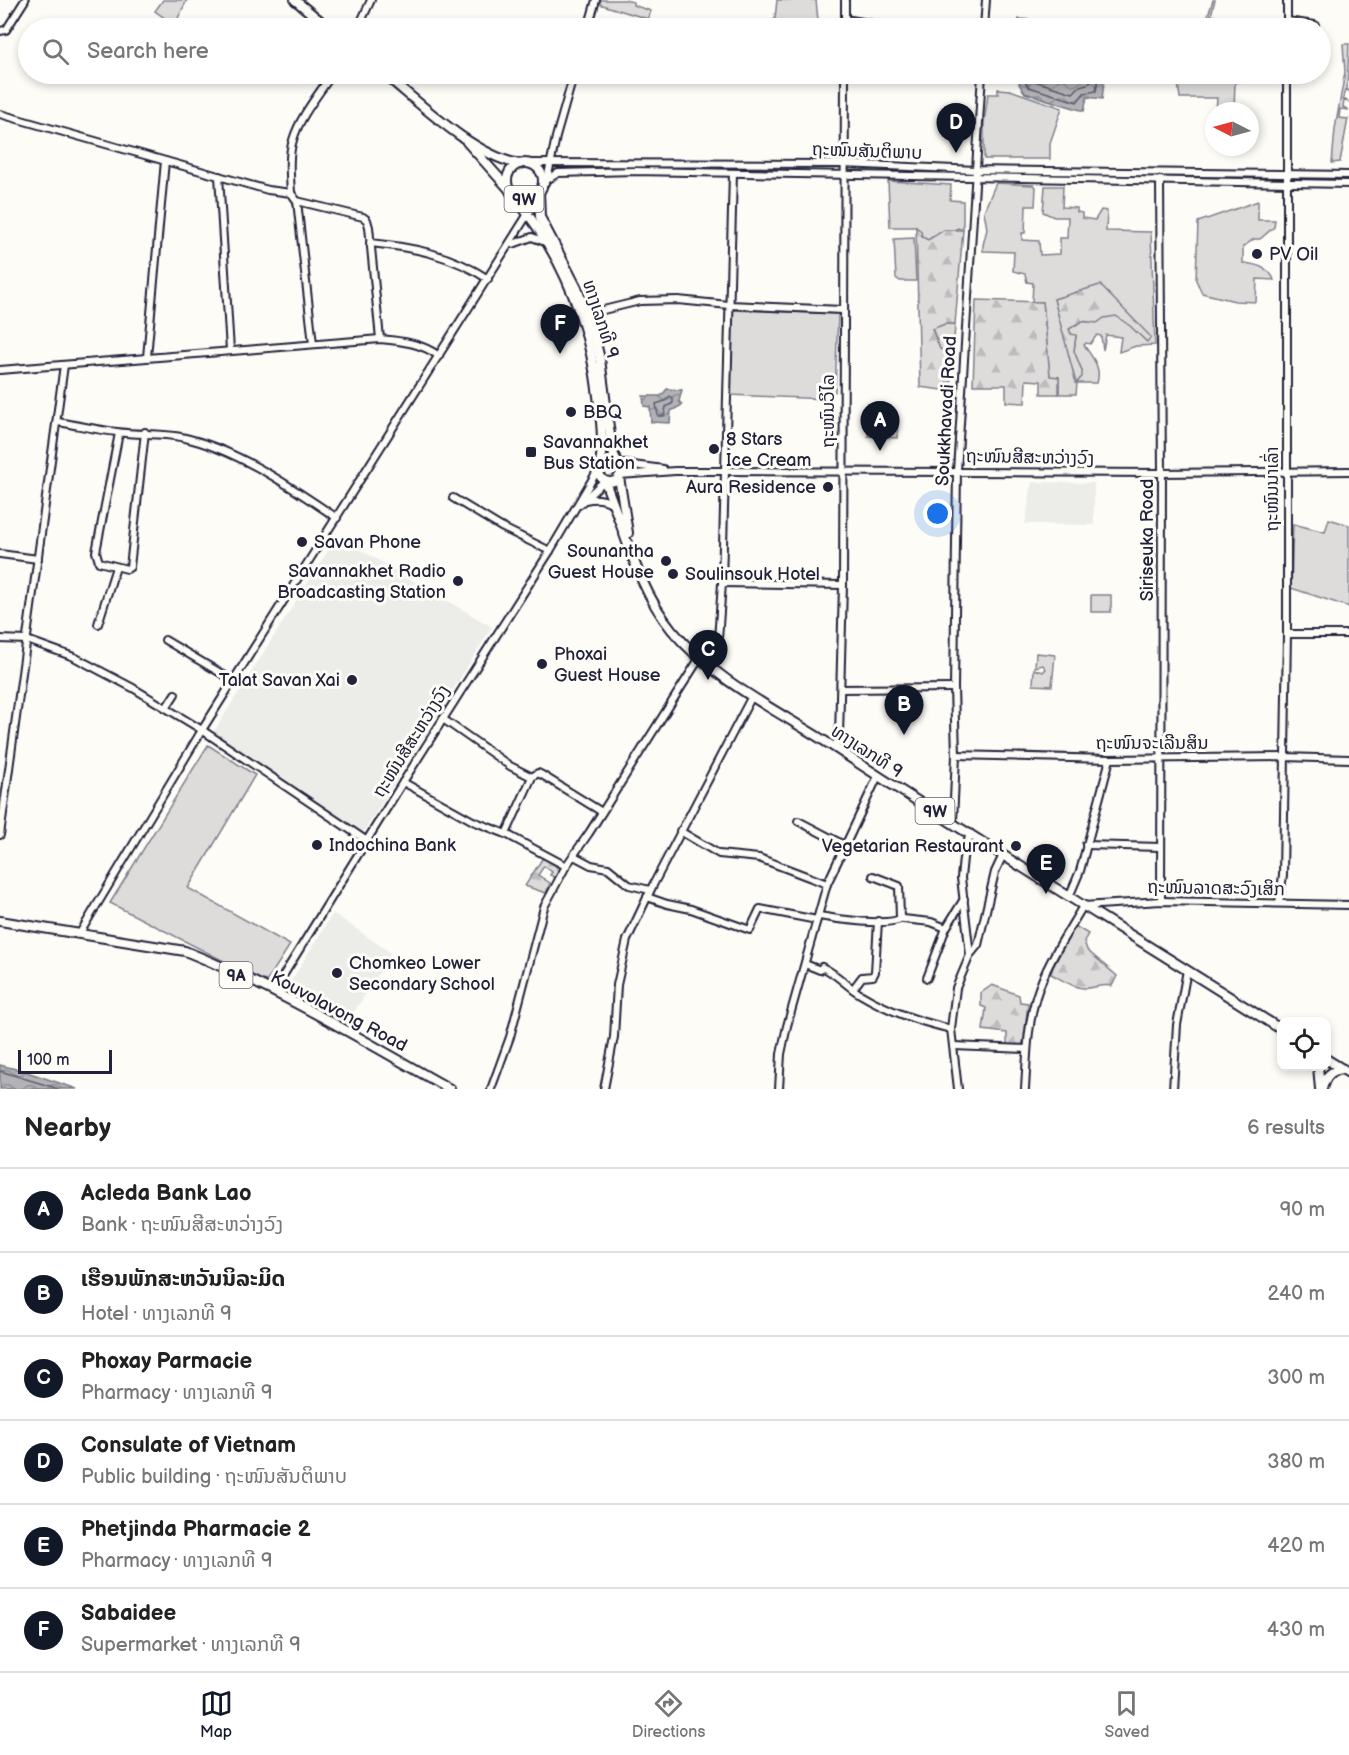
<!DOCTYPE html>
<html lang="en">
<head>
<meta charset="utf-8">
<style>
	:root { --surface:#fff; --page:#f6f6f6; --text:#222; --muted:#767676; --line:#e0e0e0; --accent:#111827 }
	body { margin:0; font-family:"Balsamiq Sans","Noto Sans Lao",sans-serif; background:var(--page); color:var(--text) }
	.controls { position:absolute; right:18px; bottom:18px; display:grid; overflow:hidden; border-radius:12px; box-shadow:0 3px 9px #0003 }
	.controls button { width:54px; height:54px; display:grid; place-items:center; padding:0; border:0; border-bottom:2px solid var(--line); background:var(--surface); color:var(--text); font:30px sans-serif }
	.compass { position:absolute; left:1205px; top:102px; width:54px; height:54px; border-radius:50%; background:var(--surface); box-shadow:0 3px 9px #0003; rotate:276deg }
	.scale { position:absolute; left:18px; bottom:15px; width:94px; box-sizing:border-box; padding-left:6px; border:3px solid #22223b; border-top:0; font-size:16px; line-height:21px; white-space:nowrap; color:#22223b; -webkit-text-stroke:4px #fdfcf7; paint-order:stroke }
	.you { position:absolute; left:938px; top:514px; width:21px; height:21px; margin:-15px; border:4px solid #fff; border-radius:50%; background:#1a73e8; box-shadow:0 0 0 9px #1a73e833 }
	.badge { display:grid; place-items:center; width:39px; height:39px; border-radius:50%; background:var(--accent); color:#fff; font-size:20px; font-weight:700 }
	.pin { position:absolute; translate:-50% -50px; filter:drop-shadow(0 2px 3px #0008) }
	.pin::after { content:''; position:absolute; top:32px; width:21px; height:18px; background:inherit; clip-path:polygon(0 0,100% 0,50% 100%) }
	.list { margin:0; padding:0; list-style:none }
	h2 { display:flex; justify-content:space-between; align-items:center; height:78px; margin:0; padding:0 24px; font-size:26px }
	h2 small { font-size:20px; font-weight:400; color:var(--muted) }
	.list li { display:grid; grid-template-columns:39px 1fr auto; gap:18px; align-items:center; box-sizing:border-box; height:84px; padding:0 24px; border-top:2px solid var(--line) }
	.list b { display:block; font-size:22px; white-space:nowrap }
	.list p { margin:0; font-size:20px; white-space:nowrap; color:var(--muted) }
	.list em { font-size:20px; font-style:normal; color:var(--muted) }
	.icon { flex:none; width:33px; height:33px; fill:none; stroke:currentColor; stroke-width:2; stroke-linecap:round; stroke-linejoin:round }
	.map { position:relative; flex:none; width:1349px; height:1089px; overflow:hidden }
	.search { position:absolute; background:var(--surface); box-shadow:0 3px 9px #0003; left:18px; right:18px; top:18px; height:66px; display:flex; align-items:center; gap:15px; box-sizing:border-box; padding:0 21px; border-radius:33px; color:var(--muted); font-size:22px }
	.sheet { height:582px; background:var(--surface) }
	nav { display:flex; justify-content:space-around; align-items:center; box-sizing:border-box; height:84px; border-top:2px solid var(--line); background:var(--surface); font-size:16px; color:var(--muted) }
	nav a { display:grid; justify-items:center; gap:3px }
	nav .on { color:var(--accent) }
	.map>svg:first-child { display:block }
</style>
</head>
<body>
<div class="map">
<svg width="1349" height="1089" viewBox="0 0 1349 1089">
	<defs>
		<pattern id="forest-firs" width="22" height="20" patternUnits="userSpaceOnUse" patternTransform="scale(1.5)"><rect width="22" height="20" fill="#dddcdb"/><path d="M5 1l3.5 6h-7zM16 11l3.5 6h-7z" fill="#bdbcbd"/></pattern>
		<pattern id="water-waves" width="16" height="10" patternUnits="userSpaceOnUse" patternTransform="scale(1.5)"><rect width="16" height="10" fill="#b2b2b7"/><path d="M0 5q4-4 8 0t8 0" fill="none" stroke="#909096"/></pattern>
	</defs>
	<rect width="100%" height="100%" fill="#fdfcf7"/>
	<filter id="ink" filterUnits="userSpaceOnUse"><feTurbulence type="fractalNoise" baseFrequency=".0167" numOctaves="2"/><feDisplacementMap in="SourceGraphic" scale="12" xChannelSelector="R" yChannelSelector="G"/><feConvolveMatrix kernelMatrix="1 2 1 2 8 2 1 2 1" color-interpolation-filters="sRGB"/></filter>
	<g filter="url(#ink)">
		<g fill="#ecece9">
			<path d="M1032,482l62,1v42l-69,-1z"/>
			<path d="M337,536l155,91 -129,206 -150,-100z"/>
			<path d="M333,913l58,40 -44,71 -62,-33z"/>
		</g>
		<g fill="#dddcdb" stroke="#807f8b" stroke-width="1.5" fill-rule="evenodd">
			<path d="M163,0h24l-14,28h-5l2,-6 -15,-11z"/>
			<path d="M597,0h28l8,2v3l18,6 -3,8 -52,-16z"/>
			<path d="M777,0h39l2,20 16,2v6h-60z"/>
			<path d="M1213,0h2l-4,15 40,13h-47z"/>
			<path d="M1343,44h6l-2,45 2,2 -4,-1 -2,9 6,3 -5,-1 -1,6 6,3 -9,-1 -1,9 9,1 -1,5 -7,38 -8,1 3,-34 10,-57z"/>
			<path d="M1177,74h73l-2,8 -13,-1 -1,30h-18l1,-13h-37z"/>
			<path d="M998,89l12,1 52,18 -12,35v16h-66v-36l4,-29h10z"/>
			<path d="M888,181l63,4 -1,15 13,1v29l-5,-2 -6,3 -13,1 -11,8 -6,-3 -6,-10h-26z"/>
			<path d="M996,183l38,2 2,2 -1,19h-9l-1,27h-3v7l17,1 1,14 20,-1v-16h7l1,-21h-14l-11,-5 2,-26h18l-1,21 15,1v4l5,1v5l13,2 6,-10 6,1 -1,20 45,1 4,113 -19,1 -17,6 2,-15 -15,-2 -3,15 -2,-14 -4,-1 -7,9 -4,-1 -2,2c8,12 18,22 13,38h-20l-1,11h-17v-17h-9l-7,-75h-11l1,-19 -6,-1 -2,-8 -12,-3 1,-19 -31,-1v-6l4,-16 -3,-18zM1100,285l47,57c-9,-8 -19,-23 -31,-26 -12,-3 -21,9 -34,5l-13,8 2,5 5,2 -2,15 8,20 -5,12 -23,-84z"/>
			<path d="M1258,201v19h17l-1,7 -14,12h-6l-11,8v16c12,1 27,5 31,17l-17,-1 -1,23 -21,-1 -33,-8 -6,-13 2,-58z"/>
			<path d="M914,238l2,43h-16l-4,-3 -2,-39z"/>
			<path d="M732,310l106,4 -3,78 -9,-1v8l-98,-4z"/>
			<path d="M945,324h10l-2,32 -13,-7 -8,-21z"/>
			<path d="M869,420l29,2 -1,16 -29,-2z"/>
			<path d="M1329,519l20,6v82l-58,-19 2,-64 32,8z"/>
			<rect x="1091" y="595" width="20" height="17"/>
			<path d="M1036,653l19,2 -3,31 -19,-1 1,-16 9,3 3,-3 -3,-4 -8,2z"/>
			<path d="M208,745l47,30 -67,113 102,57 -23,36 -6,-1 -151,-77z"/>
		</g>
		<g fill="url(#forest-firs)" stroke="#807f8b" stroke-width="1.5">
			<path d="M916,227l5,4 1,6 6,3 16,-10h19l-8,94h-10l-13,5 8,20 13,7 -3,35 -30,-4z"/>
			<path d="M1100,285l51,52 -4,5 -17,-16 -14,-10 -12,2 -7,5 -15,-2 -13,8 2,5 5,1 -2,16 8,20v6l-6,6 -22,-84z"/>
			<path d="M976,300l67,2 7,74 9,1v17h-18v-13l-15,-1 -1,23 -19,-1v-17h-33z"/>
			<path d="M545,858l10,7 4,6 -3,7 -6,-3 2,-3 -8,-6 -6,9 12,8 -4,10 -21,-7 17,-27z"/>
			<path d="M1075,926l13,8 -4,7 3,9 30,26 -5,10c-9,-2 -15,1 -24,2 -12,2 -27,-9 -37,-14l2,-7z"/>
			<path d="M992,985l27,10 1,7 8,1 -4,36 -3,9 -14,-1v-14l-24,-3 3,-22 -5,-2v-13z"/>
		</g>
		<g fill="url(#water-waves)" stroke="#787885" stroke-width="1.5">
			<path d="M1019,19l87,7 3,2h-92z"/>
			<path d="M1020,74h85l-3,25 -15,-2 -3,14 -59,-18 -6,-9z"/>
			<path d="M667,389l15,1 -3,11 3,4 -11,6 -1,12 -19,-1 -1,-15 -6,-1 -1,-10h18z"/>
			<path d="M0,1065l24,6 53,18h-77z"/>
		</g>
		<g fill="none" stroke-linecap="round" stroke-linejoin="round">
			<g stroke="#5c5c6d" stroke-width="1.5">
				<path d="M1026,74l-1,8 4,5 48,15 7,-9 12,-2 3,-17"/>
				<path d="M1033,74l1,7 39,12 7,-7 10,-3 1,-9"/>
				<path d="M670,396l3,2v5l-7,4 -2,9h-6l-2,-12 9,-3z"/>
				<path d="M0,1071l59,18"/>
			</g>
			<defs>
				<g id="minor">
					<path d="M845,0v28"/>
					<path d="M1287,0v28"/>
					<path d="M845,21l6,-1 45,8"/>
					<path d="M1287,21l28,4"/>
					<path d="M358,28l13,-28"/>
					<path d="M588,28l8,-28"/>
					<path d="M984,28l2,-28"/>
					<path d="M0,31l6,-1 19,-30"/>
					<path d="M0,114l268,76 23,3 6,8 66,16 4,3 2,7 11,112"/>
					<path d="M528,163l316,1 132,6 373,5"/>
					<path d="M219,176l11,174"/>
					<path d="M547,180l9,-43 18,-63"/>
					<path d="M1160,180l2,293 -1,428"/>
					<path d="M541,188l6,-8 11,-7 77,-2 714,13"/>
					<path d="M291,193c-1,-17 -3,-37 2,-53 7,-24 26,-46 39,-66"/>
					<path d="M297,201l16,143"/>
					<path d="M370,243c43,4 82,12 118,36"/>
					<path d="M513,244l19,-7 13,5"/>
					<path d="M587,314l53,-13 38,-1 51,5 114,5"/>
					<path d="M147,357l18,-196"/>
					<path d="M0,370l380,-31c21,2 42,4 59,17"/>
					<path d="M58,422c19,3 39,8 59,10 21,3 43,1 64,5 56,12 110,50 156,81"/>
					<path d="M119,433l-23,119 3,10 28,7 3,-2 15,-135"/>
					<path d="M618,463l45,6"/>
					<path d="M620,475l55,-4h49l438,2 187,-2"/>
					<path d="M453,498l48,29 49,24"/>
					<path d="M585,500c11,-2 20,-2 29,5"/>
					<path d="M579,505l25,-24"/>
					<path d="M0,554l38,5"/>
					<path d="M722,583l121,2"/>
					<path d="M98,624l18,-57"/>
					<path d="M1287,634h62"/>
					<path d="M0,639l27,1 47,17 59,31 69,42 165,111"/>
					<path d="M165,640l69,41"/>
					<path d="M711,668l6,-14 5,-71 11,-410"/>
					<path d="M841,689l113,-1"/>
					<path d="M166,708l9,-14"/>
					<path d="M443,719l67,47 22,11 6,-4 4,2 60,37"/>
					<path d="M835,748l4,-12 4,-151 2,-511"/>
					<path d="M956,755l154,4 175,-2 64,2"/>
					<path d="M403,782l70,39 33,13 60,32"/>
					<path d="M798,821l46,24"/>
					<path d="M953,822l3,-67 -2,-67 3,-217 25,-397"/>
					<path d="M680,831l39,23 40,4 68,26"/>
					<path d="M506,834l26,-57"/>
					<path d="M0,835l64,-470"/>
					<path d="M1086,845l75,2"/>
					<path d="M574,856l17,9 17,3 21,17 21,5"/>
					<path d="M873,876l26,10 1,32 3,1 28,3 15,6 18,-29"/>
					<path d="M647,897l20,7 24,5 59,21 10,-21 57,11"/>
					<path d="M1069,897l11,-26 30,-112"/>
					<path d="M1279,903l4,-28 4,-241v-560"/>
					<path d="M819,916c16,3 70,11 83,2"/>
					<path d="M80,933l122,-203 336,-532"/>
					<path d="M970,955l-9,-77 2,-20 7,-25"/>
					<path d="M805,964l15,6 2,-3c15,7 25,19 38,27 30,18 58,27 91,35"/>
					<path d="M927,978l19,-50"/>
					<path d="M853,989l9,-12 11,-1 2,-4 3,-51"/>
					<path d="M273,992l130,-210 147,-231 49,-83"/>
					<path d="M954,1046l73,3"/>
					<path d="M491,1089l19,-52 34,-130 22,-41 23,-33 110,-174"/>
					<path d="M604,1089l10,-52 3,-52 10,-45 26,-55 99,-189"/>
					<path d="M779,1089l2,-35 6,-28 40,-142 51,-108"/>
					<path d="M958,1089l-7,-60 5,-41 14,-33 8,-10 17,-73 8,-17"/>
					<path d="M1025,1089c2,-31 2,-62 11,-92 10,-33 30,-62 47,-91l78,-5 188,4"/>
					<path d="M1173,1089l4,-64 10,-55"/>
				</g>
				<g id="major">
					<path d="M295,0l34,28"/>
					<path d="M384,74c37,30 89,81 135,90"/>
					<path d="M467,142l42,47"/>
					<circle cx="525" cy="181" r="18"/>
					<path d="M539,191l1,26 37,71 17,47 6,24 12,91 5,12"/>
					<path d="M511,193c51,59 78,127 87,203 3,23 6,46 2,68"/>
					<circle cx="610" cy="471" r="11"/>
					<path d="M619,477l9,56"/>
					<path d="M605,482c20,49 32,105 67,148 43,52 109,82 165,119 146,96 297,187 445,281"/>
					<path d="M0,921l185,30c92,37 179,90 265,138"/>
					<path d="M1326,1059l23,14"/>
					<path d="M1318,1066l2,23"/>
					<path d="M1322,1089c3,-12 8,-19 21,-20"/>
				</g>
			</defs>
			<use href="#minor" stroke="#22223b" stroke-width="10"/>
			<use href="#major" stroke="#22223b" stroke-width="12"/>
			<use href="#minor" stroke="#fdfcf7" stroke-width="6"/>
			<use href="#major" stroke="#fdfcf7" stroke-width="8"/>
		</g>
	</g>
	<g fill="#22223b" stroke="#fdfcf7" stroke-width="2">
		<circle cx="1257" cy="254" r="6"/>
		<circle cx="571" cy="412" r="6"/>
		<circle cx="714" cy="449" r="6"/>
		<rect x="525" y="446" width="12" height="12" rx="3"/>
		<circle cx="828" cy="487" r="6"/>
		<circle cx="302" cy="542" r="6"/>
		<circle cx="666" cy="561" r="6"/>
		<circle cx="673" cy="574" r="6"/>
		<circle cx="458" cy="581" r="6"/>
		<circle cx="542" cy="664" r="6"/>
		<circle cx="352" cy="680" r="6"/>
		<circle cx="317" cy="845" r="6"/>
		<circle cx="1016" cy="846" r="6"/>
		<circle cx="337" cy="973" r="6"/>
	</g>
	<g text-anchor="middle" stroke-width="6" stroke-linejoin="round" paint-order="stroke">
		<g fill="#fdfcf7" stroke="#646373" stroke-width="1.5">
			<rect x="504.5" y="186" width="39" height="26" rx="4.5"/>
			<rect x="915.5" y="798" width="39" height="26" rx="4.5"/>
			<rect x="219.5" y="962" width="33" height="26" rx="4.5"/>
		</g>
		<g font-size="16" font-weight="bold" fill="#22223b">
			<text x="524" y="205">9W</text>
			<text x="935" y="817">9W</text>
			<text x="236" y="981">9A</text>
		</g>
		<g font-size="18" fill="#22223b" stroke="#fdfcf7">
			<text transform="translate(867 151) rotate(2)" y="6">ຖະໜົນສັນຕິພາບ</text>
			<text transform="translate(601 319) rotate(72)" y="6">ທາງເລກທີ 9</text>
			<text transform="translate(828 411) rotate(-90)" y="6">ຖະໜົນວິໄລ</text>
			<text transform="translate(946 411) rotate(-87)" y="6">Soukkhavadi Road</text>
			<text transform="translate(1030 457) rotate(1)" y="6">ຖະໜົນສີສະຫວ່າງວົງ</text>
			<text transform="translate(1272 489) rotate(-90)" y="6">ຖະໜົນນາເລົ່າ</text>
			<text transform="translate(1147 540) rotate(-90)" y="6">Siriseuka Road</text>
			<text transform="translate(411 741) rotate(-58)" y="6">ຖະໜົນສີສະຫວ່າງວົງ</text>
			<text x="1152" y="749">ຖະໜົນຈະເລີນສິນ</text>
			<text transform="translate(867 751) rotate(33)" y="6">ທາງເລກທີ 9</text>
			<text transform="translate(1216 888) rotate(1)" y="6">ຖະໜົນລາດສະວົງເສິກ</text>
			<text transform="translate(339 1011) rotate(28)" y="6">Kouvolavong Road</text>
		</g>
		<g font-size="18" fill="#22223b" stroke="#fdfcf7" text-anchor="start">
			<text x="1269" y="260">PV Oil</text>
			<text x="583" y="418">BBQ</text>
			<text x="726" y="445">8 Stars<tspan x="726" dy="21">Ice Cream</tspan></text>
			<text x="543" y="448">Savannakhet<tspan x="543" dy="21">Bus Station</tspan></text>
			<text x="816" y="493" text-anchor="end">Aura Residence</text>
			<text x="314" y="548">Savan Phone</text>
			<text x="654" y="557" text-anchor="end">Sounantha<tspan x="654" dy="21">Guest House</tspan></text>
			<text x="446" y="577" text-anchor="end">Savannakhet Radio<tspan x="446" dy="21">Broadcasting Station</tspan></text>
			<text x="685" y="580">Soulinsouk Hotel</text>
			<text x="554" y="660">Phoxai<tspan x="554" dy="21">Guest House</tspan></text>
			<text x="340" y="686" text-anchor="end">Talat Savan Xai</text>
			<text x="329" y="851">Indochina Bank</text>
			<text x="1004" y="852" text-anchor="end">Vegetarian Restaurant</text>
			<text x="349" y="969">Chomkeo Lower<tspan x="349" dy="21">Secondary School</tspan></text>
		</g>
	</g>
</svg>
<div class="controls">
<button><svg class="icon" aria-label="locate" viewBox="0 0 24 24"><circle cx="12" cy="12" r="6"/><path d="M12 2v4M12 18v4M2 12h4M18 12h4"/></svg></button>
</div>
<svg class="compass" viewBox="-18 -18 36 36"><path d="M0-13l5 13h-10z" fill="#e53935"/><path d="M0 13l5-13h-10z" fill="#767676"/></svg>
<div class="scale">100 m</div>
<div class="you"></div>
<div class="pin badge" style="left:880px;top:451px">A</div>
<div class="pin badge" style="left:904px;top:735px">B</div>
<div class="pin badge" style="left:708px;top:680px">C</div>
<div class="pin badge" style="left:956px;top:153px">D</div>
<div class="pin badge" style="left:1046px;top:894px">E</div>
<div class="pin badge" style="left:560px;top:354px">F</div>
<div class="search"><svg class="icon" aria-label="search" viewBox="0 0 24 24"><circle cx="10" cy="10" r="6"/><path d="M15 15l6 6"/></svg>Search here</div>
</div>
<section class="sheet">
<h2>Nearby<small>6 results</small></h2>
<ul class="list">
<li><span class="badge">A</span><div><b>Acleda Bank Lao</b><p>Bank · ຖະໜົນສີສະຫວ່າງວົງ</p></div><em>90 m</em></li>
<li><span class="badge">B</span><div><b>ເຮືອນພັກສະຫວັນນິລະມິດ</b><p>Hotel · ທາງເລກທີ 9</p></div><em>240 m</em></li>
<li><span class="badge">C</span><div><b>Phoxay Parmacie</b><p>Pharmacy · ທາງເລກທີ 9</p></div><em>300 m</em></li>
<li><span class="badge">D</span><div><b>Consulate of Vietnam</b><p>Public building · ຖະໜົນສັນຕິພາບ</p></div><em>380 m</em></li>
<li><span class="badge">E</span><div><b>Phetjinda Pharmacie 2</b><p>Pharmacy · ທາງເລກທີ 9</p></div><em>420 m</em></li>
<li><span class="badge">F</span><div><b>Sabaidee</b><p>Supermarket · ທາງເລກທີ 9</p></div><em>430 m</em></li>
</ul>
</section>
<nav>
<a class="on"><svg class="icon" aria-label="map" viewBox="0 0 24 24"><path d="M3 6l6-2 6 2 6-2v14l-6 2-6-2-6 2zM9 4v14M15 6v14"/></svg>Map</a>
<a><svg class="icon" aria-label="directions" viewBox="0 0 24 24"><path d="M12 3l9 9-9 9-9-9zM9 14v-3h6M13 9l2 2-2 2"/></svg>Directions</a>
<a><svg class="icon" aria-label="saved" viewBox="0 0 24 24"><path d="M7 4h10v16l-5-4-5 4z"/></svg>Saved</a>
</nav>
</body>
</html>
